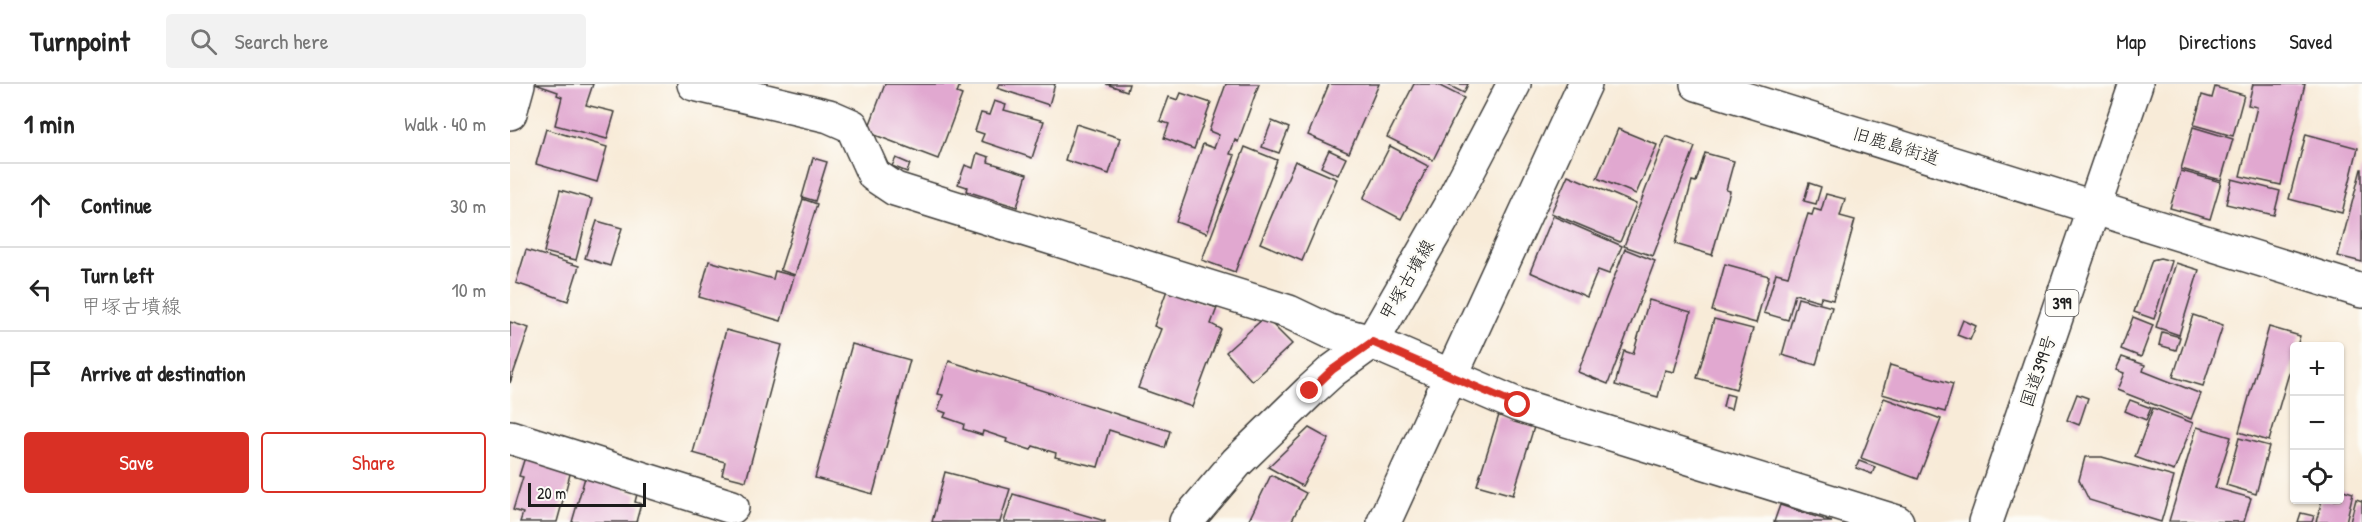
<!DOCTYPE html>
<html lang="en">
<head>
<meta charset="utf-8">
<style>
	:root { --surface:#fff; --page:#f2f2f2; --text:#222; --muted:#767676; --line:#e0e0e0; --accent:#d93025 }
	body { margin:0; font-family:"Patrick Hand","Klee One",sans-serif; background:var(--page); color:var(--text) }
	.controls { position:absolute; right:18px; bottom:18px; display:grid; overflow:hidden; border-radius:6px; box-shadow:0 2px 4px #0004 }
	.controls button { width:54px; height:54px; display:grid; place-items:center; padding:0; border:0; border-bottom:2px solid var(--line); background:var(--surface); color:var(--text); font:30px sans-serif }
	.scale { position:absolute; left:18px; bottom:15px; width:118px; box-sizing:border-box; padding-left:6px; border:3px solid #1c1c1c; border-top:0; font-size:16px; line-height:21px; white-space:nowrap; color:#1c1c1c; -webkit-text-stroke:4px #fdfcf7; paint-order:stroke }
	.stop { position:absolute; width:18px; height:18px; margin:-14px; border:4px solid #d93025; border-radius:50%; background:#fff }
	.stop.end { background:#d93025; border-color:#fff; box-shadow:0 2px 6px #0008 }
	.list { margin:0; padding:0; list-style:none }
	h2 { display:flex; justify-content:space-between; align-items:center; height:78px; margin:0; padding:0 24px; font-size:26px }
	h2 small { font-size:20px; font-weight:400; color:var(--muted) }
	.list li { display:grid; grid-template-columns:39px 1fr auto; gap:18px; align-items:center; box-sizing:border-box; height:84px; padding:0 24px; border-top:2px solid var(--line) }
	.list b { display:block; font-size:22px; white-space:nowrap }
	.list p { margin:0; font-size:20px; white-space:nowrap; color:var(--muted) }
	.list em { font-size:20px; font-style:normal; color:var(--muted) }
	.actions { display:flex; gap:12px; padding:18px 24px }
	.actions a { flex:1; padding:14px 0; border:2px solid var(--accent); border-radius:6px; text-align:center; font-size:21px; color:var(--accent) }
	.actions .main { background:var(--accent); color:#fff }
	.icon { flex:none; width:33px; height:33px; fill:none; stroke:currentColor; stroke-width:2; stroke-linecap:round; stroke-linejoin:round }
	.map { position:relative; flex:none; width:1852px; height:438px; overflow:hidden }
	header { display:flex; align-items:center; gap:36px; box-sizing:border-box; height:84px; padding:0 30px; background:var(--surface); border-bottom:2px solid var(--line) }
	header strong { font-size:28px }
	nav { display:flex; gap:33px; margin-inline-start:auto; font-size:21px }
	.search { width:420px; height:54px; background:var(--page); display:flex; align-items:center; gap:15px; box-sizing:border-box; padding:0 21px; border-radius:6px; color:var(--muted); font-size:22px }
	main { display:flex }
	aside { flex:1; background:var(--surface) }
	.map>svg:first-child { display:block }
</style>
</head>
<body>
<header>
<strong>Turnpoint</strong>
<div class="search"><svg class="icon" aria-label="search" viewBox="0 0 24 24"><circle cx="10" cy="10" r="6"/><path d="M15 15l6 6"/></svg>Search here</div>
<nav><a>Map</a><a>Directions</a><a>Saved</a></nav>
</header>
<main>
<aside>
<h2>1 min<small>Walk · 40 m</small></h2>
<ul class="list">
<li><svg class="icon" aria-label="ahead" viewBox="0 0 24 24"><path d="M12 20V5M6 11l6-6 6 6"/></svg><div><b>Continue</b></div><em>30 m</em></li>
<li><svg class="icon" aria-label="left" viewBox="0 0 24 24"><path d="M17 20v-9H6M10 6l-5 5 5 5"/></svg><div><b>Turn left</b><p>甲塚古墳線</p></div><em>10 m</em></li>
<li><svg class="icon" aria-label="arrive" viewBox="0 0 24 24"><path d="M6 21V4h12l-3 4 3 4H6"/></svg><div><b>Arrive at destination</b></div></li>
</ul>
<div class="actions"><a class="main">Save</a><a>Share</a></div>
</aside>
<div class="map">
<svg width="1852" height="438" viewBox="0 0 1852 438">
	<rect width="100%" height="100%" fill="#fdfcf7"/>
	<filter id="ink" filterUnits="userSpaceOnUse"><feTurbulence type="fractalNoise" baseFrequency=".0167" numOctaves="2"/><feDisplacementMap in="SourceGraphic" scale="12" xChannelSelector="R" yChannelSelector="G"/><feConvolveMatrix kernelMatrix="1 2 1 2 8 2 1 2 1" color-interpolation-filters="sRGB"/></filter>
	<filter id="wash" filterUnits="userSpaceOnUse"><feTurbulence type="fractalNoise" baseFrequency=".008" numOctaves="4" result="noise"/><feDisplacementMap in="SourceGraphic" scale="24" xChannelSelector="R" yChannelSelector="G"/><feGaussianBlur stdDeviation="1.35" result="paint"/><feColorMatrix in="noise" values="0 0 0 0 0 0 0 0 0 0 0 0 0 0 0 0 0 1.4 0 .05"/><feComposite in="paint" operator="in"/></filter>
	<g filter="url(#wash)">
		<rect width="100%" height="100%" fill="#f8ebd8"/>
		<g id="blocks">
			<g fill="#e1a8d0">
				<path d="M25,0h58l-7,21 29,7 -8,27 -52,-14 7,-28 -5,-2 1,-3z"/>
				<path d="M375,0h75l-3,9 5,2 -24,64 -71,-27z"/>
				<path d="M489,0h56l-6,21 -52,-17z"/>
				<path d="M596,0h23l-2,7z"/>
				<path d="M716,0h33l-21,58 -3,-2 -5,14 5,1 -28,78 -31,-11 27,-78 11,4 5,-13 -10,-4z"/>
				<path d="M819,0h50l-30,69 -41,-18z"/>
				<path d="M904,0h22l28,14 -31,62 -46,-23z"/>
				<path d="M936,0h22l-4,9z"/>
				<path d="M1743,0h52l-24,101 -41,-9 17,-69 -9,-2z"/>
				<path d="M1705,3l29,8 -11,41 -39,-11 8,-30 10,3z"/>
				<path d="M671,9l30,10 -17,46 -30,-11 5,-14 -9,-3 9,-24 9,3z"/>
				<path d="M484,17l12,4 -2,5 40,11 -12,37 -51,-17 3,-7 -9,-3 6,-18 8,2z"/>
				<path d="M762,37l17,7 -10,25 -17,-6z"/>
				<path d="M566,40l44,14 -11,36 -44,-14z"/>
				<path d="M1683,43l40,12 -12,41 -40,-11z"/>
				<path d="M36,45l61,18 -10,35 -61,-18z"/>
				<path d="M1108,45l39,16 -21,49 -39,-16z"/>
				<path d="M1796,50l52,14 -16,65 -53,-14z"/>
				<path d="M1156,52l29,11 -42,109 -29,-10z"/>
				<path d="M880,62l38,20 -27,53 -38,-20z"/>
				<path d="M735,63l32,13 -42,112 -33,-12z"/>
				<path d="M819,66l17,8 -8,17 -17,-8z"/>
				<path d="M467,69l12,4 -1,5 39,12 -10,33 -51,-16 1,-4 -9,-3 7,-19 8,3z"/>
				<path d="M1195,69l29,8 -8,29 4,1 -18,64 -37,-11 17,-63 4,1z"/>
				<path d="M303,74l14,4 -12,39 -13,-4z"/>
				<path d="M386,74l14,6 -3,8 -15,-6z"/>
				<path d="M785,77l42,18 -35,82 -42,-18z"/>
				<path d="M1851,85h1v93l-24,-6z"/>
				<path d="M1671,87l40,11 -11,37 -40,-11z"/>
				<path d="M1058,91l68,29 -16,38 -69,-29z"/>
				<path d="M1722,95l48,12 -6,24 -48,-11z"/>
				<path d="M1299,99l12,4 -5,17 -12,-3z"/>
				<path d="M50,106l32,9 -16,61 -32,-8z"/>
				<path d="M1316,110l19,5 -5,17 15,4 -22,80 -12,-3 -1,4 -25,-7 -7,26 -24,-7 12,-40 12,3 20,-62 4,1 2,-6 7,2z"/>
				<path d="M293,115l14,5 -22,71 -15,-5z"/>
				<path d="M1043,132l69,30 -13,28 -11,-4 -11,27 -57,-25z"/>
				<path d="M87,137l25,7 -12,38 -25,-8z"/>
				<path d="M1115,165l30,12 -47,123 -30,-12z"/>
				<path d="M16,166l53,16 -11,35 -52,-18z"/>
				<path d="M1650,174l12,3 -18,58 -20,-7 18,-52z"/>
				<path d="M199,177l64,18 2,-8 19,5 -13,45 -82,-24z"/>
				<path d="M1666,179l23,7 -20,65 -23,-8z"/>
				<path d="M1215,180l44,12 -13,47 -44,-12z"/>
				<path d="M657,206l50,18 -6,16 10,5 -29,78 -54,-19 23,-59 -7,-3z"/>
				<path d="M1288,214l34,9 -16,58 -34,-10z"/>
				<path d="M1139,216l42,12 -17,60 -9,-2 -7,27 -43,-12 9,-34 9,3z"/>
				<path d="M1683,231l30,10 -20,61 -30,-9z"/>
				<path d="M755,233l27,27 -40,37 -26,-29z"/>
				<path d="M1623,233l20,8 -12,32 -20,-8z"/>
				<path d="M1204,235l39,10 -17,60 -39,-11z"/>
				<path d="M1453,236l13,6 -6,14 -13,-5z"/>
				<path d="M0,238l19,6 -19,55z"/>
				<path d="M1759,243l31,9 -31,105 -30,-9z"/>
				<path d="M216,246l56,15 -36,136 -24,-6 3,-13 -32,-9z"/>
				<path d="M1652,248l18,5 -4,13 -17,-5z"/>
				<path d="M342,260l58,16 -37,134 -58,-16z"/>
				<path d="M1612,273l23,8 -2,6 58,23 -10,25 -74,-29 7,-17 -8,-3z"/>
				<path d="M439,277l221,70 -5,17 -56,-18 -11,37 -43,-10 1,-4 -23,-7 -2,4 -25,-8 1,-3 -24,-8 -1,4 -19,-6 1,-5 -20,-7 2,-4 -8,-3 5,-15 -5,-1z"/>
				<path d="M1380,281l63,19 -8,28 -63,-18z"/>
				<path d="M1216,310l8,2 -3,13 -8,-2z"/>
				<path d="M1567,310l11,4 -9,27 -12,-5z"/>
				<path d="M1374,314l57,21 -23,60 -57,-21z"/>
				<path d="M1620,316l21,8 -5,12 -21,-9z"/>
				<path d="M1643,324l40,15 -19,48 -39,-14z"/>
				<path d="M989,331l35,12 -21,68 -36,-10z"/>
				<path d="M1687,343l34,10 -16,51 36,10 -7,24 -75,-1z"/>
				<path d="M799,344l20,11 -27,47 -34,-19z"/>
				<path d="M1729,354l30,8 -13,48 -30,-9z"/>
				<path d="M16,370l46,13 -15,55h-37l3,-9 -10,-3 10,-33 -4,-1z"/>
				<path d="M1575,373h17l72,20 -13,45 -72,-22 -10,-20z"/>
				<path d="M1349,377l16,6 -3,7 -16,-6z"/>
				<path d="M435,388l65,17 -10,33h-68z"/>
				<path d="M76,390l39,10 -2,6 14,4 -2,8 6,2 -5,18h-64z"/>
				<path d="M761,391l35,18 -15,29h-43z"/>
				<path d="M1830,405l13,4 -7,29h-30l6,-22h18z"/>
				<path d="M503,410l92,27v1h-101z"/>
				<path d="M1846,415l6,2v21h-12z"/>
				<path d="M1270,421l52,17h-58z"/>
				<path d="M1791,429l13,3 -2,6h-14z"/>
			</g>
		</g>
	</g>
	<g filter="url(#ink)">
		<use href="#blocks" fill-opacity="0" stroke="#3d3b38" stroke-width="1.5"/>
		<g fill="none" stroke-linecap="round" stroke-linejoin="round">
			<defs>
				<g id="minor">
					<path d="M184,0l135,32 23,10 22,49 21,14 394,123 40,19 43,11 146,63 379,117"/>
					<path d="M0,29l8,-29"/>
					<path d="M0,353l222,70"/>
					<path d="M874,438l201,-438"/>
				</g>
				<path id="tertiary" d="M1187,0l665,207"/>
				<path id="secondary" d="M676,438l51,-60 73,-71 22,-20 40,-29 79,-138 63,-120"/>
				<path id="trunk" d="M1476,438l150,-438"/>
			</defs>
			<use href="#minor" stroke="#3d3b38" stroke-width="36"/>
			<use href="#tertiary" stroke="#3d3b38" stroke-width="36"/>
			<use href="#secondary" stroke="#3d3b38" stroke-width="36"/>
			<use href="#trunk" stroke="#3d3b38" stroke-width="36"/>
			<use href="#minor" stroke="#fff" stroke-width="33"/>
			<use href="#tertiary" stroke="#fff" stroke-width="33"/>
			<use href="#secondary" stroke="#fff" stroke-width="33"/>
			<use href="#trunk" stroke="#fff" stroke-width="33"/>
		</g>
	</g>
	<g fill="none" stroke-linecap="round" stroke-linejoin="round" filter="url(#ink)">
		<path stroke="#d93025" stroke-width="8" d="M800,307l22,-21 40,-28 146,63"/>
	</g>
	<g text-anchor="middle" stroke-width="5" stroke-linejoin="round" paint-order="stroke">
		<rect fill="#fdfcf7" stroke="#605f5e" stroke-width="1.5" x="1535.5" y="206" width="33" height="26" rx="4.5"/>
		<g font-size="16" font-weight="bold" fill="#1c1c1c">
			<text x="1552" y="225">399</text>
		</g>
		<g font-size="18" fill="#1c1c1c" stroke="#fdfcf7">
			<text transform="translate(1386 62) rotate(17)" y="6">旧鹿島街道</text>
			<text transform="translate(897 196) rotate(-60)" y="6">甲塚古墳線</text>
			<text transform="translate(1528 287) rotate(-71)" y="6">国道399号</text>
		</g>
	</g>
</svg>
<div class="controls">
<button>+</button>
<button>−</button>
<button><svg class="icon" aria-label="locate" viewBox="0 0 24 24"><circle cx="12" cy="12" r="6"/><path d="M12 2v4M12 18v4M2 12h4M18 12h4"/></svg></button>
</div>
<div class="scale">20 m</div>
<div class="stop" style="left:1008px;top:321px"></div>
<div class="stop end" style="left:800px;top:307px"></div>
</div>
</main>
</body>
</html>
